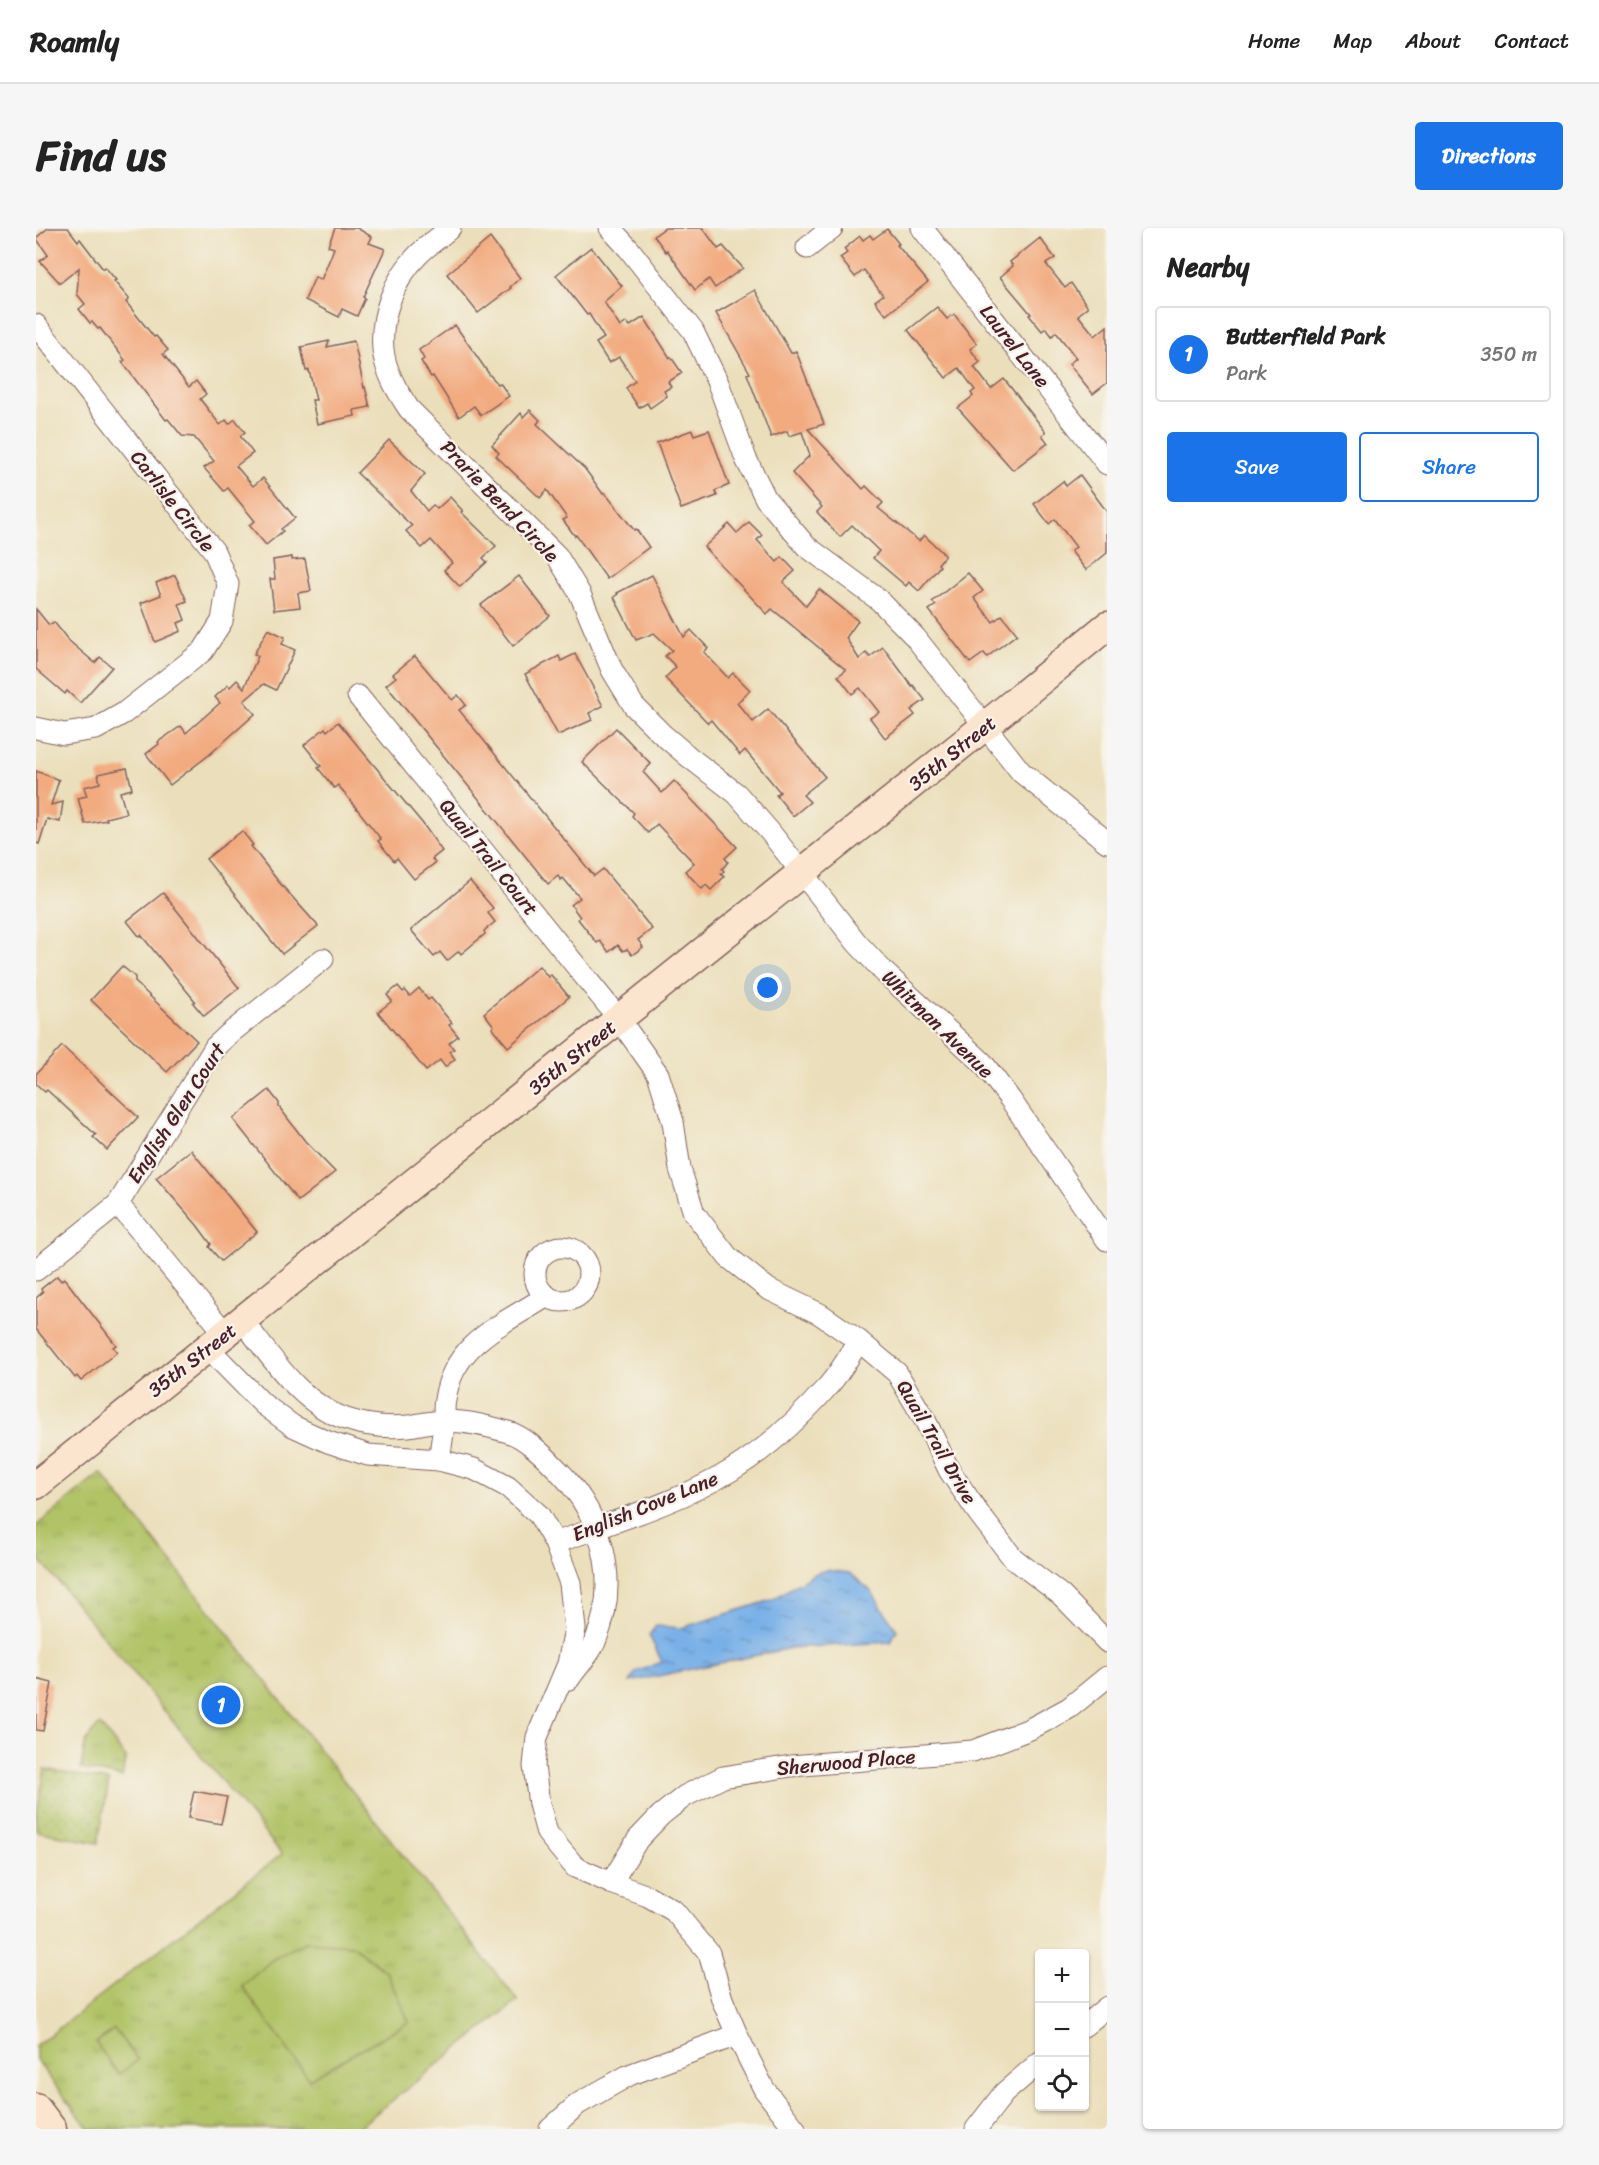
<!DOCTYPE html>
<html lang="en">
<head>
<meta charset="utf-8">
<style>
	:root { --surface:#fff; --page:#f6f6f6; --text:#222; --muted:#767676; --line:#e0e0e0; --accent:#1a73e8 }
	body { margin:0; font-family:Sriracha,sans-serif; background:var(--page); color:var(--text) }
	.controls { position:absolute; right:18px; bottom:18px; display:grid; overflow:hidden; border-radius:6px; box-shadow:0 2px 4px #0004 }
	.controls button { width:54px; height:54px; display:grid; place-items:center; padding:0; border:0; border-bottom:2px solid var(--line); background:var(--surface); color:var(--text); font:30px sans-serif }
	.you { position:absolute; left:732px; top:760px; width:21px; height:21px; margin:-15px; border:4px solid #fff; border-radius:50%; background:#1a73e8; box-shadow:0 0 0 9px #1a73e833 }
	.badge { display:grid; place-items:center; width:39px; height:39px; border-radius:50%; background:var(--accent); color:#fff; font-size:20px; font-weight:700 }
	.pin { position:absolute; translate:-50% -50%; border:3px solid #fff; box-shadow:0 2px 6px #0006 }
	.list { margin:0; padding:0; list-style:none }
	h2 { display:flex; justify-content:space-between; align-items:center; height:78px; margin:0; padding:0 24px; font-size:26px }
	h2 small { font-size:20px; font-weight:400; color:var(--muted) }
	.list li { display:grid; grid-template-columns:39px 1fr auto; gap:18px; align-items:center; box-sizing:border-box; height:96px; margin:0 12px 12px; padding:0 12px; border:2px solid var(--line); border-radius:6px }
	.list b { display:block; font-size:22px; white-space:nowrap }
	.list p { margin:0; font-size:20px; white-space:nowrap; color:var(--muted) }
	.list em { font-size:20px; font-style:normal; color:var(--muted) }
	.actions { display:flex; gap:12px; padding:18px 24px }
	.actions a { flex:1; padding:14px 0; border:2px solid var(--accent); border-radius:6px; text-align:center; font-size:21px; color:var(--accent) }
	.actions .main { background:var(--accent); color:#fff }
	.icon { flex:none; width:33px; height:33px; fill:none; stroke:currentColor; stroke-width:2; stroke-linecap:round; stroke-linejoin:round }
	.map { position:relative; flex:none; width:1071px; height:1901px; overflow:hidden; border-radius:6px }
	header { display:flex; align-items:center; gap:36px; box-sizing:border-box; height:84px; padding:0 30px; background:var(--surface); border-bottom:2px solid var(--line) }
	header strong { font-size:28px }
	nav { display:flex; gap:33px; margin-inline-start:auto; font-size:21px }
	.intro { display:flex; align-items:center; justify-content:space-between; box-sizing:border-box; height:144px; padding:0 36px }
	h1 { margin:0; font-size:42px }
	.button { padding:15px 27px; border-radius:6px; background:var(--accent); color:#fff; font-size:21px; font-weight:700 }
	main { display:flex; gap:36px; padding:0 36px }
	aside { flex:1; background:var(--surface); border-radius:6px; box-shadow:0 2px 4px #0004 }
	.map>svg:first-child { display:block }
</style>
</head>
<body>
<header>
<strong>Roamly</strong>
<nav><a>Home</a><a>Map</a><a>About</a><a>Contact</a></nav>
</header>
<div class="intro"><h1>Find us</h1><a class="button">Directions</a></div>
<main>
<div class="map">
<svg width="1071" height="1901" viewBox="0 0 1071 1901">
	<defs>
		<pattern id="grass-dots" width="8" height="8" patternUnits="userSpaceOnUse" patternTransform="scale(1.5)"><rect width="8" height="8" fill="#b1c366"/><path d="M2 2h.1M6 6h.1" fill="none" stroke="#9aa759" stroke-width="1.8" stroke-linecap="round"/></pattern>
		<pattern id="park-tufts" width="24" height="20" patternUnits="userSpaceOnUse" patternTransform="scale(1.5)"><rect width="24" height="20" fill="#b1c366"/><path d="M3 7l-1-3M5 7V3M7 7l1-3M15 17l-1-3M17 17v-4M19 17l1-3" fill="none" stroke="#9aa759"/></pattern>
		<pattern id="water-ripples" width="26" height="14" patternUnits="userSpaceOnUse" patternTransform="scale(1.5)"><rect width="26" height="14" fill="#78b0e8"/><path d="M2 4q2-2 4 0t4 0M15 11q2-2 4 0t4 0" fill="none" stroke="#648fbc"/></pattern>
	</defs>
	<rect width="100%" height="100%" fill="#f7f3e8"/>
	<filter id="ink" filterUnits="userSpaceOnUse"><feTurbulence type="fractalNoise" baseFrequency=".0167" numOctaves="2"/><feDisplacementMap in="SourceGraphic" scale="12" xChannelSelector="R" yChannelSelector="G"/><feConvolveMatrix kernelMatrix="1 2 1 2 8 2 1 2 1" color-interpolation-filters="sRGB"/></filter>
	<filter id="wash" filterUnits="userSpaceOnUse"><feTurbulence type="fractalNoise" baseFrequency=".008" numOctaves="4" result="noise"/><feDisplacementMap in="SourceGraphic" scale="24" xChannelSelector="R" yChannelSelector="G"/><feGaussianBlur stdDeviation="1.35" result="paint"/><feColorMatrix in="noise" values="0 0 0 0 0 0 0 0 0 0 0 0 0 0 0 0 0 1.4 0 .05"/><feComposite in="paint" operator="in"/></filter>
	<g filter="url(#wash)">
		<rect width="100%" height="100%" fill="#ebdfbb"/>
		<path fill="url(#grass-dots)" stroke="#7e7148" stroke-width="1.5" d="M9,1541l64,12 -11,62 -62,-12v-14z"/>
		<g fill="url(#park-tufts)" stroke="#7e7148" stroke-width="1.5">
			<path d="M65,1245l417,528 -162,128h-267l-53,-69v-14l246,-192 -246,-299v-29z"/>
			<path d="M64,1497l26,33 -4,19 -41,-8c3,-20 2,-30 19,-44z"/>
		</g>
		<g fill="#b1c366" stroke="#7e7148" stroke-width="1.5">
			<path d="M269,1714l47,3 34,27 23,50 -100,57 -67,-93 31,-27z"/>
			<path d="M78,1801l24,31 -19,14 -23,-31z"/>
		</g>
		<path fill="url(#water-ripples)" stroke="#61688a" stroke-width="1.5" d="M790,1342l24,3 21,18 26,39 -7,12 -99,6 -161,34 6,-10 26,-10 -13,-27 7,-9 25,2 91,-28 42,-26z"/>
		<g id="blocks">
			<g fill="#f2aa7f">
				<path d="M12,0h20l10,13 2,-2 23,30 2,-2 11,13 -2,1 15,18 -3,3 28,35 2,-1 12,14 -5,4 26,33 7,-6 10,13 -6,5 20,26 6,-5 3,4 6,-5 10,13 -5,4 13,17 -17,13 17,20 10,-8 32,40 -14,11 2,2 -17,14 -17,-20 6,-4 -27,-33 -4,3 -20,-23 10,-7 -20,-24 -12,-1 -14,-17 -2,1 -44,-58 3,-2 -25,-32 -2,1 -6,-7 -2,1 -11,-14 6,-5 -8,-10 2,-26 -19,15 -20,-22 8,-6 -12,-17z"/>
				<path d="M299,0h22l15,9 -3,6 16,6 -22,48 2,1 -8,18 -15,-7 -3,8 -34,-17 10,-23 6,3 10,-24 3,-8 -6,-2z"/>
				<path d="M629,0h38l15,21 5,-3 20,22 -28,20 -6,-9 -14,11 -28,-40 -1,2 -12,-16z"/>
				<path d="M851,1l12,15 -2,1 31,37 -42,33 -11,-14 8,-6 -19,-25 -9,7 -15,-19 7,-5 -3,-4 16,-13 3,4 7,-5 3,4z"/>
				<path d="M454,10l30,40 -10,9 1,1 -33,25 -31,-39z"/>
				<path d="M1004,10l15,20 -9,6 19,24 6,-5 17,24 -10,8 17,21 12,-10v57l-14,11 -24,-30 7,-6 -20,-26 -4,4 -6,-8 -4,3 -13,-16 2,-1 -31,-37 13,-11 -3,-4z"/>
				<path d="M555,19l31,39 -18,16 16,25 7,-5 3,4 14,-9 26,41 1,-1 11,16 -14,9 3,5 -7,4 3,5 -17,12 -3,-5 -8,5 -13,-20 9,-7 -16,-24 -10,6 -13,-20 8,-5 -15,-24 -2,1 -31,-40z"/>
				<path d="M719,62l36,63 5,-2 28,73 -16,5 55,60 3,-3 17,17 -5,5 41,33 5,-6 21,20 -7,9 2,2 -21,25 -10,-9 -3,4 -33,-28 6,-7 -27,-26 -12,12 -23,-25 5,-5 -30,-34 18,-18 -8,-23 -13,4 -2,-5 -16,6 -24,-63 3,-1 -34,-60z"/>
				<path d="M901,79l10,12 7,-5 23,30 -7,5 10,13 -6,5 17,22 13,-10 42,53 -4,3 6,8 -35,27 -55,-62 15,-12 -2,-3 4,-3 -16,-22 -13,10 -38,-48z"/>
				<path d="M419,97l34,49 9,10 2,-1 9,13 -28,19 -7,-9 -15,11 -26,-41 -2,1 -10,-16 3,-2 -5,-9z"/>
				<path d="M293,113l-2,6 27,-6 10,47 1,-1 5,20 -16,3 1,6 -38,8 -5,-24h4l-7,-30 -3,1 -5,-24z"/>
				<path d="M494,182l10,10 -3,4 48,45 18,25 2,-1 29,37 2,-1 13,18 -42,32 -31,-44 -1,1 -12,-16 4,-2 -20,-28 -7,8 -44,-42 3,-3 -7,-8 29,-32 2,4z"/>
				<path d="M656,202l2,5 15,-5 20,55 -14,6 2,5 -36,13 -24,-66z"/>
				<path d="M353,212l36,34 -14,17 16,20 6,-6 4,4 13,-12 13,14 -2,1 35,34 -13,12 4,4 -27,25 -16,-17 8,-7 -21,-23 -9,8 -16,-17 6,-5 -55,-53z"/>
				<path d="M1044,247l27,37v41l-21,17 -15,-19 5,-4 -16,-21 -5,-7 -6,5 -15,-20 29,-23 3,5z"/>
				<path d="M713,294l13,13 -5,5 20,22 5,-5 13,14 -12,11 23,24 13,-17 39,32 -12,17 13,21 7,-6 4,4 13,-10 29,39 1,-1 12,15 -14,10 4,5 -30,23 -15,-20 9,-6 -19,-24 -8,6 -14,-18 8,-6 -74,-61 -5,5 -63,-67 25,-23 8,9z"/>
				<path d="M256,329v3l13,-1 6,32 -13,2 2,14 -26,3 -4,-31h5l-2,-19z"/>
				<path d="M932,345l15,18 -9,7 19,24 9,-7 15,19 -30,23 -3,-4 -14,10 -41,-53 7,-5 -4,-3z"/>
				<path d="M139,347l12,26 -8,3 6,16 -7,3 3,8 -26,11 -14,-39 20,-8 -5,-12z"/>
				<path d="M616,347l32,62 7,-7 17,18 -4,4 24,26 5,-5 17,17 -13,13 16,19 15,-13 57,68 -22,18 7,7 -17,14 -17,-21 4,-3 -35,-42 -5,5 -29,-35 -3,3 -43,-45 11,-11 -11,-11 7,-6 -18,-17 -18,7 -22,-43 4,-3 -1,-1z"/>
				<path d="M483,348l31,40 -37,30 -32,-41z"/>
				<path d="M0,381l13,16 5,-3 14,18 27,23 5,-6 12,10 -32,36 -13,-12 -2,3 -29,-25z"/>
				<path d="M232,401l17,8 -3,7 13,6 -19,40 -12,-6 -20,17 11,13 -46,41 -39,30 -24,-31 13,-10 -1,-2 23,-16 5,7 34,-30 -5,-6 13,-12 2,2 7,-7 7,8 14,-32 -4,-2z"/>
				<path d="M539,426l28,52 -14,7 3,7 -34,15 -33,-61 34,-18 2,5z"/>
				<path d="M379,428l37,44 6,-5 8,10 -7,5 135,166 9,-7 49,60 -14,11 5,7 -11,8 -5,-6 -4,2 -5,-6 -9,7 -9,-11 -3,2 -19,-24 2,-2 -9,-12 9,-7 -17,-20 -2,2 -3,-4 -10,8 -162,-199 10,-8 -3,-3z"/>
				<path d="M302,494l85,102 19,27 -10,8 3,4 -21,16 -17,-21 -3,3 -16,-20 3,-2 -43,-54 -4,3 -16,-20 3,-2 -17,-21 21,-17 2,3z"/>
				<path d="M580,500l35,36 -8,8 19,21 12,-12 63,66 -12,11 3,4 -6,7 2,2 -3,3 3,3 -13,13 -5,-5 -4,4 -17,-18 9,-8 -37,-39 -9,9 -16,-17 2,-3 -52,-51z"/>
				<path d="M91,540l5,21 -12,3 6,21 -20,5 1,2 -22,4 -7,-26 9,-2 -3,-9 16,-4 -2,-9z"/>
				<path d="M0,543l23,9 -8,25 12,-3 -3,20 -13,-3 -8,25 -3,-1z"/>
				<path d="M206,603l11,14 -2,1 27,35 40,45 -36,28 -76,-95z"/>
				<path d="M434,653l23,27 -5,5 7,9 -11,9 1,3 -24,20 -2,-3 -12,10 -7,-9 -6,5 -23,-27z"/>
				<path d="M127,665l76,95 -35,28 -11,-13 2,-2 -54,-66 -2,1 -12,-15z"/>
				<path d="M86,738l13,11v5l62,59 -30,31 -76,-72z"/>
				<path d="M503,738l9,11 3,-2 18,22 -61,50 -16,-19 2,-2 -10,-13z"/>
				<path d="M362,758l5,6 2,-2 5,6 9,-8 9,12 3,-2 21,25 -3,2 9,11 -9,7 5,6 -4,3 5,7 -10,8 -5,-7 -14,11 -48,-59 14,-11 -5,-6z"/>
				<path d="M26,818l76,71 -31,33 -14,-13 3,-2 -49,-45 -2,2 -9,-8v-10z"/>
				<path d="M233,862l10,13v4l26,34 30,31 -37,29 -65,-82z"/>
				<path d="M155,922l66,82 -36,29 -12,-14 2,-3 -14,-19 -41,-47z"/>
				<path d="M21,1048l4,5 3,-3 52,67 -3,2 4,5 -36,29 -4,-5 -2,2 -39,-49v-31l7,-6 -2,-3z"/>
				<path d="M0,1451l16,4 -9,48 -7,-1z"/>
				<path d="M158,1563l33,6 -6,27 -33,-6z"/>
			</g>
		</g>
	</g>
	<g filter="url(#ink)">
		<use href="#blocks" fill-opacity="0" stroke="#82625d" stroke-width="1.5"/>
		<g fill="none" stroke-linecap="round" stroke-linejoin="round">
			<defs>
				<g id="street">
					<path d="M414,0c-10,9 -22,17 -32,27 -24,24 -38,61 -35,94 2,22 14,42 26,60l148,147 23,38 32,76 22,36 28,28 27,23 48,37 33,38 87,111 28,30 97,89 28,37 97,141"/>
					<path d="M574,0l19,21 64,82 25,52 28,76 20,40 40,47 73,54 36,37 106,135 86,70"/>
					<path d="M886,0l185,236"/>
					<path d="M771,20l25,-20"/>
					<path d="M0,97l178,226 14,33 -6,37 -19,30 -79,62 -28,16 -32,5 -28,-6"/>
					<path d="M322,468l261,323 39,55 15,48 7,47 14,44 34,44 40,32 52,25 39,27 38,32 29,49 23,48 30,44 34,44 48,37 46,47"/>
					<path d="M82,976l107,129"/>
					<circle cx="526" cy="1046" r="27"/>
					<path d="M0,1042l82,-66 97,-157 14,-13 94,-75"/>
					<path d="M206,1092c30,37 57,83 104,99 20,7 41,9 63,7 12,-2 24,-5 36,-5 20,0 43,5 63,11 16,4 39,26 50,38 45,46 63,111 37,172 -6,13 -18,25 -26,37"/>
					<path d="M171,1119l56,57 30,22 35,16 40,13 71,5 35,9 34,18 31,28 16,28 15,40 5,46 -7,35 -31,73 -3,29 5,38 8,29 28,34 36,16 37,13 26,15 35,42 13,46 15,36 27,54 31,40"/>
					<path d="M403,1232c2,-13 4,-25 5,-37 1,-8 -1,-16 1,-23 8,-58 59,-76 102,-104"/>
					<path d="M519,1315c60,-22 123,-40 177,-73 36,-22 68,-52 96,-84 12,-13 21,-30 31,-45"/>
					<path d="M575,1655l27,-44 23,-24 24,-19 38,-19 68,-11 182,-15 57,-22 39,-21 38,-31"/>
					<path d="M1048,1798l23,-19"/>
					<path d="M514,1901l28,-25 51,-29 108,-40"/>
					<path d="M940,1901l28,-36 36,-31"/>
				</g>
				<g id="secondary">
					<path d="M0,1257l949,-759 122,-100"/>
					<path d="M0,1880l16,21"/>
				</g>
			</defs>
			<use href="#street" stroke="#82625d" stroke-width="23"/>
			<use href="#secondary" stroke="#82625d" stroke-width="31"/>
			<use href="#street" stroke="#fff" stroke-width="21"/>
			<use href="#secondary" stroke="#fce5cf" stroke-width="28"/>
		</g>
	</g>
	<g text-anchor="middle" stroke-width="4.5" stroke-linejoin="round" paint-order="stroke">
		<g font-size="20" fill="#4a1f2b" stroke="#f7f3e8">
			<text transform="translate(979 118) rotate(52)" y="7">Laurel Lane</text>
			<text transform="translate(137 273) rotate(52)" y="7">Carlisle Circle</text>
			<text transform="translate(464 273) rotate(46)" y="7">Prarie Bend Circle</text>
			<text transform="translate(916 525) rotate(-39)" y="7">35th Street</text>
			<text transform="translate(453 629) rotate(51)" y="7">Quail Trail Court</text>
			<text transform="translate(902 796) rotate(44)" y="7">Whitman Avenue</text>
			<text transform="translate(536 829) rotate(-39)" y="7">35th Street</text>
			<text transform="translate(140 885) rotate(-57)" y="7">English Glen Court</text>
			<text transform="translate(156 1132) rotate(-38)" y="7">35th Street</text>
			<text transform="translate(901 1214) rotate(60)" y="7">Quail Trail Drive</text>
			<text transform="translate(609 1278) rotate(-22)" y="7">English Cove Lane</text>
			<text transform="translate(810 1534) rotate(-5)" y="7">Sherwood Place</text>
		</g>
	</g>
</svg>
<div class="controls">
<button>+</button>
<button>−</button>
<button><svg class="icon" aria-label="locate" viewBox="0 0 24 24"><circle cx="12" cy="12" r="6"/><path d="M12 2v4M12 18v4M2 12h4M18 12h4"/></svg></button>
</div>
<div class="you"></div>
<div class="pin badge" style="left:185px;top:1477px">1</div>
</div>
<aside>
<h2>Nearby<small></small></h2>
<ul class="list">
<li><span class="badge">1</span><div><b>Butterfield Park</b><p>Park</p></div><em>350 m</em></li>
</ul>
<div class="actions"><a class="main">Save</a><a>Share</a></div>
</aside>
</main>
</body>
</html>
